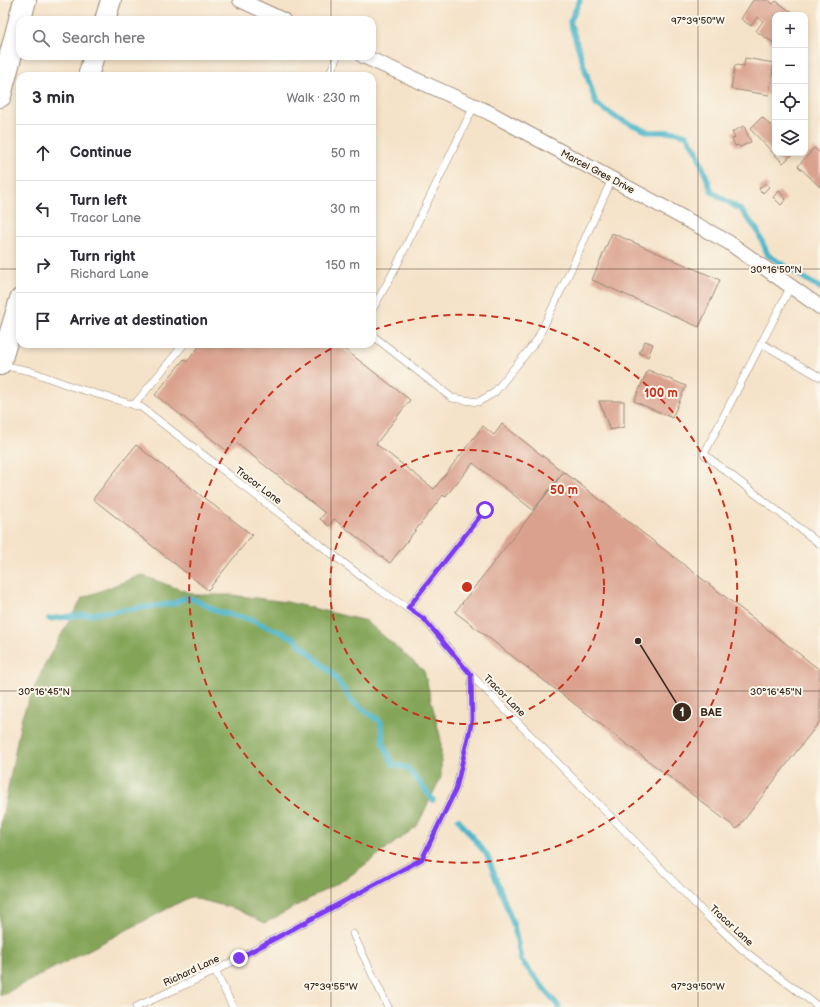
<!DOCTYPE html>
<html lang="en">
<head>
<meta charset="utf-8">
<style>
	:root { --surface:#fff; --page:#f7f7f7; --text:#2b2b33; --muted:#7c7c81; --line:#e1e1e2 }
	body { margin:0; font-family:"Balsamiq Sans",sans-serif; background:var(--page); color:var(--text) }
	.controls { position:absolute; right:12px; top:12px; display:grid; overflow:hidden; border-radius:8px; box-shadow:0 2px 6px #0003 }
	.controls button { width:36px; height:36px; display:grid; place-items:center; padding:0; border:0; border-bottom:1px solid var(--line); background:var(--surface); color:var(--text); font:20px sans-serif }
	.stop { position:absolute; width:12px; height:12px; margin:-9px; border:3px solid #7c3aed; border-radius:50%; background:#fff }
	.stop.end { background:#7c3aed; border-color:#fff; box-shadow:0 1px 4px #0008 }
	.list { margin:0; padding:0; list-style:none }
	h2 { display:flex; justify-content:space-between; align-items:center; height:52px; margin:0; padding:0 16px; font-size:17px }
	h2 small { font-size:13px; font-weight:400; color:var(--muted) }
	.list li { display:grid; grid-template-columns:26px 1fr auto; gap:12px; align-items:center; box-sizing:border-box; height:56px; padding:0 16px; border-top:1px solid var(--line) }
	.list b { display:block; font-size:15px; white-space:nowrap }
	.list p { margin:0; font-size:13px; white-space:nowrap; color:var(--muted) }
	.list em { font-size:13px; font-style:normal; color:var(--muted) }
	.icon { flex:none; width:22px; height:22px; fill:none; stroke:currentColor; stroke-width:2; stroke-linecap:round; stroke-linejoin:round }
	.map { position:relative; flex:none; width:820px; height:1007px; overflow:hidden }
	.search { position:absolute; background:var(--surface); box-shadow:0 2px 6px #0003; left:16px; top:16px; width:360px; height:44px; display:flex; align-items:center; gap:10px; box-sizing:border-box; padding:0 14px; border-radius:12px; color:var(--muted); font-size:15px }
	.panel { position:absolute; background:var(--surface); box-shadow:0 2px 6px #0003; left:16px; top:72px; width:360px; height:276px; border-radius:12px }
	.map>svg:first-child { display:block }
</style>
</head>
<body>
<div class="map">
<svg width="820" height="1007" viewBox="0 0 820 1007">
	<rect width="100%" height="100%" fill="#fbf7ec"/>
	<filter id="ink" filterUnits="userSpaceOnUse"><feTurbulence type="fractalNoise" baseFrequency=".025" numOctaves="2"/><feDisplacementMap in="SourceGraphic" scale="8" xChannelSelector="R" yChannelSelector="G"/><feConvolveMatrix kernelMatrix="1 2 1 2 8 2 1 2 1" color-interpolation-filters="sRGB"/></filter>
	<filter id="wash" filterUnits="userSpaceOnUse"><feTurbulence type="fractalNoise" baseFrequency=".012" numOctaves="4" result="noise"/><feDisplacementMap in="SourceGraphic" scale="16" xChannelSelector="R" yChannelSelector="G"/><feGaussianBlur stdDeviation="0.9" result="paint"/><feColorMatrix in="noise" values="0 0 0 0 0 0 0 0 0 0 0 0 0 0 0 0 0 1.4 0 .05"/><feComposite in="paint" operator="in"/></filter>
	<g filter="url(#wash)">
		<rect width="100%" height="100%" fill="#f5e3c9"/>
		<path fill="#84a559" stroke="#60683c" d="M141,575l54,20h36l56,7 79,19 58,50 17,69v37l-24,49 -70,52 -82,45 -29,-14 -46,-12 -190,99v-167l22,-113 23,-52 37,-66z"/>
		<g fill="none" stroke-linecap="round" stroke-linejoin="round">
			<g stroke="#4bb5c8" stroke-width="5.5">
				<path d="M580,0l-10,22 26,82 21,14 32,14h26l11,3 10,14 16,43 29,18 16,20 11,25 52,33"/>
				<path d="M49,619l123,-15 13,-6 8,1 26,13 30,7 43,18 41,37 19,27 29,21 2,21 10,21 15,4 25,32"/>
				<path d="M458,819l29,36 27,71 7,34 38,47"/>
			</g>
		</g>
		<g id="blocks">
			<g fill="#daa28e">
				<path d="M753,0h15l5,4 3,-3 17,12 -1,2h-17v29l-19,-13 7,-10 -6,-4 -6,9 -10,-7z"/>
				<path d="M745,58l29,5 -5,32 -38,-6 4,-24 9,1z"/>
				<path d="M762,117l9,9 2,-3 2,2v28h19l-11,10 -33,-34z"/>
				<path d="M744,126l7,16 -11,5 -2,-2 -3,1 -3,-7 3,-1 -3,-6z"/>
				<path d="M814,148l6,5v34l-22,-21z"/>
				<path d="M766,183l3,4 -6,6 -1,-2 -1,1 -2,-4z"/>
				<path d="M779,191l7,8 -5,6 -8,-8z"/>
				<path d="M612,233l108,47 -21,47 -107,-47z"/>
				<path d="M645,341l8,3 -5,13 -9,-4z"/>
				<path d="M201,344h137l72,56 -34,44 58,45 49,-63 11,9 8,-11 61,48 -30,38 -60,-47 -28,34 -2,-2 -53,68 -56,-44 -5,7 -9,-7 5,-6 -90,-71 -8,9 -72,-56 29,-36 3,3z"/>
				<path d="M648,370l38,16 -14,32 -38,-17z"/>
				<path d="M599,401h25v26l-14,3z"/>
				<path d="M136,445l116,90 -44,55 -115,-91z"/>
				<path d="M564,472l256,198v51l-83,108 -282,-217z"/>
			</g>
		</g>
	</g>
	<g filter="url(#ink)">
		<use href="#blocks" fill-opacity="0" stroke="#988674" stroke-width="1"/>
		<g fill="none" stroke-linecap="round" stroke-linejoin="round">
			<defs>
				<g id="service">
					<path d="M329,76l8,-20"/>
					<path d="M791,286l-87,168 116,90"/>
					<path d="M372,310l21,-37 81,-167"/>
					<path d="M372,335l80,63 26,4 16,-9 43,-53 34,-71 41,-90"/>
					<path d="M761,343l59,34"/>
					<path d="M2,365l28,6 43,16 68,20 234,180 49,32 47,56 149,151 90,93 33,31 76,57"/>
					<path d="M134,405l50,-61"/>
					<path d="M408,608l77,-98"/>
					<path d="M353,934l35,73"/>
					<path d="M215,971l18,36"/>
					<path d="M136,1007l79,-36 24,-13 183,-99 34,-70 16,-69 -1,-45"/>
				</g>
				<g id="minor">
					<path d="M240,0l43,20"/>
					<path d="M363,56l125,56 240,130 92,65"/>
				</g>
				<g id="secondary">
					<path d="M105,20l6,-20"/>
					<path d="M88,76l6,-20"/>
					<path d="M0,365l20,-66"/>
				</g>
				<path id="motorway" d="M0,96l25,-96"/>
			</defs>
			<use href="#service" stroke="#988674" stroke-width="8"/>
			<use href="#minor" stroke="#988674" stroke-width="16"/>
			<use href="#secondary" stroke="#988674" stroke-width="22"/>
			<use href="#motorway" stroke="#988674" stroke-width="24"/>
			<use href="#service" stroke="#fff" stroke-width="7"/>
			<use href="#minor" stroke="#fff" stroke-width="14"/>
			<use href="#secondary" stroke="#fff" stroke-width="20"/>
			<use href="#motorway" stroke="#fff" stroke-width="22"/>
		</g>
	</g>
	<g fill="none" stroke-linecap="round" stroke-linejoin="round" filter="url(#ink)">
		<path stroke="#7c3aed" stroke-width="5" d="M239,958l183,-99 34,-70 16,-69 -1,-45 -47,-56 -16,-11 77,-98"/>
	</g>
	<path fill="none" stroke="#3b2a1e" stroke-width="1" stroke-opacity="0.45" d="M331,0v20M698,0v1007M331,56v20M0,269h20M372,269h448M331,344v663M0,691h820"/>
	<g fill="none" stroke="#c8321e" stroke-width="2" stroke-dasharray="7 5">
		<circle cx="467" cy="587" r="137"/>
		<path d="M373 330A274 274 0 1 1 338 345"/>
	</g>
	<g text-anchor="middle" stroke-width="4" stroke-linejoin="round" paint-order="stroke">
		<g font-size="10" fill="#3b2a1e" stroke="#fbf7ec">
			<text transform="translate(598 171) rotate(28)" y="4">Marcel Gres Drive</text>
			<text transform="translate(259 485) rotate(37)" y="4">Tracor Lane</text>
			<text transform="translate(505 695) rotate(45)" y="4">Tracor Lane</text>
			<text transform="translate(732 925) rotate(43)" y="4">Tracor Lane</text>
			<text transform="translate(191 970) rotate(-25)" y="4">Richard Lane</text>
		</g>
	</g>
	<g font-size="10" text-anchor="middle" fill="#3b2a1e" stroke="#fbf7ec" stroke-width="4" stroke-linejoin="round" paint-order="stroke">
		<text x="698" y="24">97°39'50"W</text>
		<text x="776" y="273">30°16'50"N</text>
		<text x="44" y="695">30°16'45"N</text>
		<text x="776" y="695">30°16'45"N</text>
		<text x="331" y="990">97°39'55"W</text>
		<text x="698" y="990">97°39'50"W</text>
	</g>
	<circle cx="467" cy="587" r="6" fill="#c8321e" stroke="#fbf7ec" stroke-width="2"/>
	<g font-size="12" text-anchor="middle" font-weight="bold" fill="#c8321e" stroke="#fbf7ec" stroke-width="4" stroke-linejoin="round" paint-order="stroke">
		<text x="661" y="397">100 m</text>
		<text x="564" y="494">50 m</text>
	</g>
	<path fill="none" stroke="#3b2a1e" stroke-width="1.5" d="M638 641L682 712"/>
	<g fill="#3b2a1e" stroke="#fbf7ec" stroke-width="1.5">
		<circle cx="638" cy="641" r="4"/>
		<circle cx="682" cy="712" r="10"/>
	</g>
	<g font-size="12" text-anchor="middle" font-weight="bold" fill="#fff">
		<text x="682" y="716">1</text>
	</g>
	<g font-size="11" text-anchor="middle" font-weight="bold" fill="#3b2a1e" stroke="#fbf7ec" stroke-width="4" stroke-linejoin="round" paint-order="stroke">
		<text x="711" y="716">BAE</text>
	</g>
</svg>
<div class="controls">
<button>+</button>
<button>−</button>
<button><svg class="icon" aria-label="locate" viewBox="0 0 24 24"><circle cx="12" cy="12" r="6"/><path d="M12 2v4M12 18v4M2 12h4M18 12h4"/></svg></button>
<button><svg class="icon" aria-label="layers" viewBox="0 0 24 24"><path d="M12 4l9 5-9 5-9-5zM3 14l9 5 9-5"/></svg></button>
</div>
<div class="stop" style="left:485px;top:510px"></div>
<div class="stop end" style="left:239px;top:958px"></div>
<div class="search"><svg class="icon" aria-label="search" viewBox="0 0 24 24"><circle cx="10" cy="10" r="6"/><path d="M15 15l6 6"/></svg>Search here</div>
<section class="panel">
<h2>3 min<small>Walk · 230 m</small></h2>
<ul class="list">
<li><svg class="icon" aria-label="ahead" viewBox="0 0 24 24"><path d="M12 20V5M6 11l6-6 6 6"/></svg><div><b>Continue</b></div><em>50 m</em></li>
<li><svg class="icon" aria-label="left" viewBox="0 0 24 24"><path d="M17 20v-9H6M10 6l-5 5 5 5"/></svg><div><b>Turn left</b><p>Tracor Lane</p></div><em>30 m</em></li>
<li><svg class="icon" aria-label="right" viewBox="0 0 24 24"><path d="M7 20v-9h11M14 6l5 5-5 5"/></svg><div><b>Turn right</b><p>Richard Lane</p></div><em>150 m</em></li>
<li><svg class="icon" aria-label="arrive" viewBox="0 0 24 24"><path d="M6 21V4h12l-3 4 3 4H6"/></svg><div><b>Arrive at destination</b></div></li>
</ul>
</section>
</div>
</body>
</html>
